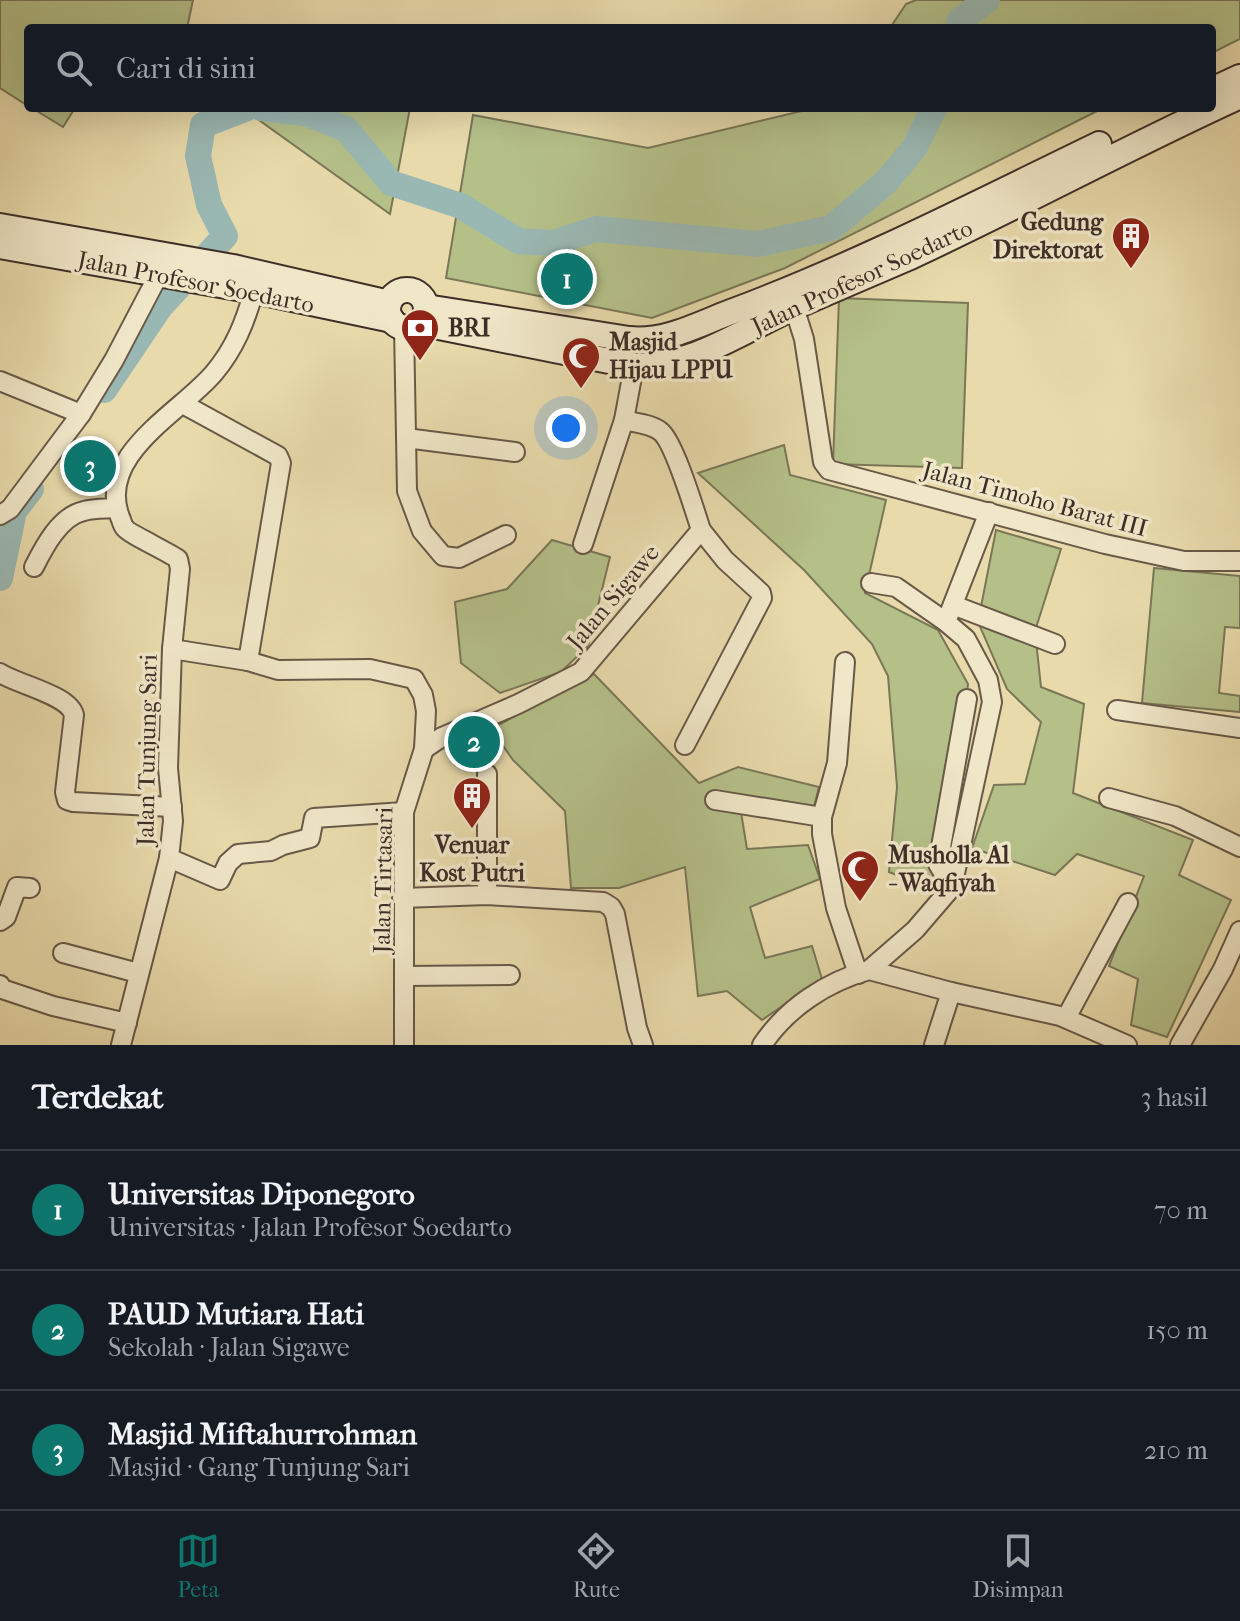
<!DOCTYPE html>
<html lang="id">
<head>
<meta charset="utf-8">
<style>
	:root { --surface:#171b24; --page:#242831; --text:#f1f3f6; --muted:#9ea1a6; --line:#363941; --accent:#0f766e }
	body { margin:0; font-family:"IM FELL French Canon",serif; background:var(--page); color:var(--text) }
	.you { position:absolute; left:566px; top:428px; width:28px; height:28px; margin:-20px; border:6px solid #fff; border-radius:50%; background:#1a73e8; box-shadow:0 0 0 12px #1a73e833 }
	.badge { display:grid; place-items:center; width:52px; height:52px; border-radius:50%; background:var(--accent); color:#fff; font-size:26px; font-weight:700 }
	.pin { position:absolute; translate:-50% -50%; border:4px solid #fff; box-shadow:0 2px 8px #0006 }
	.list { margin:0; padding:0; list-style:none }
	h2 { display:flex; justify-content:space-between; align-items:center; height:104px; margin:0; padding:0 32px; font-size:34px }
	h2 small { font-size:26px; font-weight:400; color:var(--muted) }
	.list li { display:grid; grid-template-columns:52px 1fr auto; gap:24px; align-items:center; box-sizing:border-box; height:120px; padding:0 32px; border-top:2px solid var(--line) }
	.list b { display:block; font-size:30px; white-space:nowrap }
	.list p { margin:0; font-size:26px; white-space:nowrap; color:var(--muted) }
	.list em { font-size:26px; font-style:normal; color:var(--muted) }
	.icon { flex:none; width:44px; height:44px; fill:none; stroke:currentColor; stroke-width:2; stroke-linecap:round; stroke-linejoin:round }
	.map { position:relative; flex:none; width:1240px; height:1045px; overflow:hidden }
	.search { position:absolute; background:var(--surface); box-shadow:0 8px 32px #0002; left:24px; right:24px; top:24px; height:88px; display:flex; align-items:center; gap:20px; box-sizing:border-box; padding:0 28px; border-radius:8px; color:var(--muted); font-size:30px }
	.sheet { height:464px; background:var(--surface) }
	nav { display:flex; justify-content:space-around; align-items:center; box-sizing:border-box; height:112px; border-top:2px solid var(--line); background:var(--surface); font-size:22px; color:var(--muted) }
	nav a { display:grid; justify-items:center; gap:4px }
	nav .on { color:var(--accent) }
	.map>svg:first-child { display:block }
</style>
</head>
<body>
<div class="map">
<svg width="1240" height="1045" viewBox="0 0 1240 1045">
	<rect width="100%" height="100%" fill="#e8daab"/>
	<filter id="stains"><feTurbulence type="fractalNoise" baseFrequency=".0025" numOctaves="4"/><feColorMatrix values="0 0 0 0 .2 0 0 0 0 .09 0 0 0 0 .02 0 0 0 .5 -.17"/></filter>
	<radialGradient id="worn" r=".72"><stop offset=".6" stop-color="#630" stop-opacity="0"/><stop offset="1" stop-color="#630" stop-opacity=".3"/></radialGradient>
	<g fill="#b5c089" stroke="#7a7758" stroke-width="2">
		<path d="M0,0h193l-6,28h-159v78l-28,-18z"/>
		<path d="M916,0h324v39l-28,14v-25h-322l16,-24z"/>
		<path d="M32,108h43l-12,19z"/>
		<path d="M242,108h168l-20,106z"/>
		<path d="M814,108h289l-318,160 -133,50 -206,-40 27,-163 175,33z"/>
		<path d="M839,298l129,5 -6,165 -129,-4z"/>
		<path d="M784,445l6,30 96,25 -21,93 73,37 30,54 -21,193 -16,11 -42,-16 8,-85 -9,-111 -16,-32 -68,-74 -106,-97z"/>
		<path d="M996,530l65,19 -26,82 6,56 43,17 -11,89 120,47 -14,35 52,25 -64,137 -36,-12 7,-46 -29,-13 35,-90 -67,-22 -22,21 -83,-27 22,-63 31,-1 16,-62 -34,-33 -29,-67z"/>
		<path d="M552,540l58,17 -22,89 -27,26 -61,21 -39,-30 -6,-61 52,-13z"/>
		<path d="M1154,568l86,8v52l-15,-1 -6,66 21,3v16l-98,-9z"/>
		<path d="M594,674l105,109 39,-16 81,20 -5,20 -74,-1 7,43 61,-4 12,34 -70,28 15,51 47,-12 10,33 -60,41 -35,-29 -29,5 -13,-129 -66,21h-48l-6,-77 -52,-51 -22,-31z"/>
	</g>
	<g fill="none" stroke-linecap="round" stroke-linejoin="round">
		<g stroke="#9ab8b3" stroke-width="26">
			<path d="M959,28l1,-8 27,-20"/>
			<path d="M261,108l44,5 41,16 45,54 70,23 57,35 35,2 43,-14 162,15 73,-16 55,-46 29,-35 19,-39"/>
			<path d="M104,390l56,-83 65,-71 -16,-31 -11,-49 5,-31 44,-17"/>
			<path d="M0,578l14,-67 17,-22"/>
		</g>
		<defs>
			<g id="street">
				<path d="M794,307l10,32 19,123 6,8 276,74 79,17h56"/>
				<path d="M404,327l3,164 15,40 21,25 16,2 47,-23"/>
				<path d="M0,381l81,33"/>
				<path d="M183,404l95,52 3,7 -33,198"/>
				<path d="M406,438l109,14"/>
				<path d="M0,515l10,-6 71,-95 33,-54 45,-86"/>
				<path d="M583,544l41,-124 10,-54"/>
				<path d="M34,567c10,-20 26,-51 50,-56 11,-3 22,-2 33,-3"/>
				<path d="M953,605l102,39"/>
				<path d="M946,622l43,-110"/>
				<path d="M172,649l76,12 30,9 92,-1 44,10 9,16 3,16 -2,38 -20,63v233"/>
				<path d="M845,662l-8,101 -15,54v17l14,74 22,66"/>
				<path d="M0,673c19,12 69,22 74,42l-9,77 2,8 6,2 99,5"/>
				<path d="M1117,710l123,18"/>
				<path d="M685,745l77,-147 -1,-5 -36,-33 -24,-30"/>
				<path d="M424,749l18,-12 76,-33 63,-32 120,-142c-6,-18 -27,-89 -41,-99 -9,-7 -25,-8 -36,-11"/>
				<path d="M1109,798l66,18 65,31"/>
				<path d="M715,800l107,17"/>
				<path d="M169,858l51,22 8,-17 10,-9 33,-3 12,-6 27,-7 4,-20 90,-6"/>
				<path d="M952,887l-14,-23 29,-165"/>
				<path d="M487,895v-121"/>
				<path d="M402,898l85,-3 116,7 8,5 4,7 22,114 6,17"/>
				<path d="M0,921l6,-4 11,-30 13,1"/>
				<path d="M63,953l75,20"/>
				<path d="M869,970l46,-40 37,-43 40,-185 -4,-22 -22,-41 -20,-17 -50,-35 -25,-4"/>
				<path d="M405,976l105,-1"/>
				<path d="M0,985l2,4 51,17 74,17"/>
				<path d="M1066,1018l62,-115"/>
				<path d="M121,1045l48,-187 4,-37 -5,-53 4,-119 8,-80 -2,-10c-10,-7 -50,-26 -53,-31 -3,-3 -3,-7 -5,-11 -24,-62 60,-104 94,-144 21,-25 31,-51 40,-82"/>
				<path d="M762,1045c25,-37 64,-63 107,-75l82,22 109,24 67,29"/>
				<path d="M934,1045l17,-53"/>
				<path d="M1180,1045l43,-76 17,-38"/>
			</g>
			<g id="secondary">
				<path d="M1212,90l28,-13"/>
				<path d="M0,226l233,41 156,36"/>
				<path d="M0,246l254,45 138,29"/>
				<circle cx="407" cy="309" r="19"/>
				<path d="M426,307l203,32c34,4 68,-14 99,-26 127,-47 249,-110 371,-169"/>
				<path d="M419,323l215,43c60,1 109,-36 163,-60 36,-16 74,-32 111,-48 112,-52 220,-111 332,-162"/>
			</g>
		</defs>
		<use href="#street" stroke="#685949" stroke-width="22"/>
		<use href="#secondary" stroke="#3e2e28" stroke-width="28"/>
		<use href="#street" stroke="#f0e7c8" stroke-width="18"/>
		<use href="#secondary" stroke="#f0e7c8" stroke-width="24"/>
	</g>
	<defs>
		<symbol id="building-pin" viewBox="-11 -11 22 30"><path d="M0 17L-7.5 6A9.5 9.5 0 1 1 7.5 6Z" fill="#8f2418" stroke="#f0e7c8"/><path d="M-4-6H4V6H1V3H-1V6H-4ZM-2.5-4.3h1.7v1.8h-1.7ZM.8-4.3h1.7v1.8H.8ZM-2.5-1h1.7V.8h-1.7ZM.8-1h1.7V.8H.8Z" fill="#fff"/></symbol>
		<symbol id="bank-pin" viewBox="-11 -11 22 30"><path d="M0 17L-7.5 6A9.5 9.5 0 1 1 7.5 6Z" fill="#8f2418" stroke="#f0e7c8"/><path d="M-6-4H6V4H-6ZM0-2.3a2.3 2.3 0 1 0 0 4.6a2.3 2.3 0 1 0 0-4.6Z" fill="#fff"/></symbol>
		<symbol id="mosque-pin" viewBox="-11 -11 22 30"><path d="M0 17L-7.5 6A9.5 9.5 0 1 1 7.5 6Z" fill="#8f2418" stroke="#f0e7c8"/><path d="M3.5-4.9A6 6 0 1 0 3.5 4.9A5 5 0 1 1 3.5-4.9Z" fill="#fff"/></symbol>
	</defs>
	<g fill-rule="evenodd">
		<use href="#building-pin" x="1109" y="214" width="44" height="60"/>
		<use href="#bank-pin" x="398" y="306" width="44" height="60"/>
		<use href="#mosque-pin" x="559" y="334" width="44" height="60"/>
		<use href="#building-pin" x="450" y="774" width="44" height="60"/>
		<use href="#mosque-pin" x="838" y="847" width="44" height="60"/>
	</g>
	<g text-anchor="middle" stroke-width="7" stroke-linejoin="round" paint-order="stroke">
		<g font-size="24" font-weight="bold" fill="#3e2e28" stroke="#f0e7c8" text-anchor="start">
			<text x="1103" y="230" text-anchor="end">Gedung<tspan x="1103" dy="28">Direktorat</tspan></text>
			<text x="448" y="336">BRI</text>
			<text x="609" y="350">Masjid<tspan x="609" dy="28">Hijau LPPU</tspan></text>
			<text x="472" y="853" text-anchor="middle">Venuar<tspan x="472" dy="28">Kost Putri</tspan></text>
			<text x="888" y="863">Musholla Al<tspan x="888" dy="28">- Waqfiyah</tspan></text>
		</g>
		<g font-size="24" fill="#3e2e28" stroke="#f0e7c8">
			<text transform="translate(862 277) rotate(-25)" y="8">Jalan Profesor Soedarto</text>
			<text transform="translate(196 282) rotate(11)" y="8">Jalan Profesor Soedarto</text>
			<text transform="translate(1035 499) rotate(15)" y="8">Jalan Timoho Barat III</text>
			<text transform="translate(613 597) rotate(-50)" y="8">Jalan Sigawe</text>
			<text transform="translate(147 750) rotate(-89)" y="8">Jalan Tunjung Sari</text>
			<text transform="translate(383 880) rotate(-89)" y="8">Jalan Tirtasari</text>
		</g>
	</g>
	<rect width="100%" height="100%" filter="url(#stains)"/>
	<rect width="100%" height="100%" fill="url(#worn)"/>
</svg>
<div class="you"></div>
<div class="pin badge" style="left:567px;top:279px">1</div>
<div class="pin badge" style="left:474px;top:742px">2</div>
<div class="pin badge" style="left:90px;top:466px">3</div>
<div class="search"><svg class="icon" aria-label="search" viewBox="0 0 24 24"><circle cx="10" cy="10" r="6"/><path d="M15 15l6 6"/></svg>Cari di sini</div>
</div>
<section class="sheet">
<h2>Terdekat<small>3 hasil</small></h2>
<ul class="list">
<li><span class="badge">1</span><div><b>Universitas Diponegoro</b><p>Universitas · Jalan Profesor Soedarto</p></div><em>70 m</em></li>
<li><span class="badge">2</span><div><b>PAUD Mutiara Hati</b><p>Sekolah · Jalan Sigawe</p></div><em>150 m</em></li>
<li><span class="badge">3</span><div><b>Masjid Miftahurrohman</b><p>Masjid · Gang Tunjung Sari</p></div><em>210 m</em></li>
</ul>
</section>
<nav>
<a class="on"><svg class="icon" aria-label="map" viewBox="0 0 24 24"><path d="M3 6l6-2 6 2 6-2v14l-6 2-6-2-6 2zM9 4v14M15 6v14"/></svg>Peta</a>
<a><svg class="icon" aria-label="directions" viewBox="0 0 24 24"><path d="M12 3l9 9-9 9-9-9zM9 14v-3h6M13 9l2 2-2 2"/></svg>Rute</a>
<a><svg class="icon" aria-label="saved" viewBox="0 0 24 24"><path d="M7 4h10v16l-5-4-5 4z"/></svg>Disimpan</a>
</nav>
</body>
</html>
